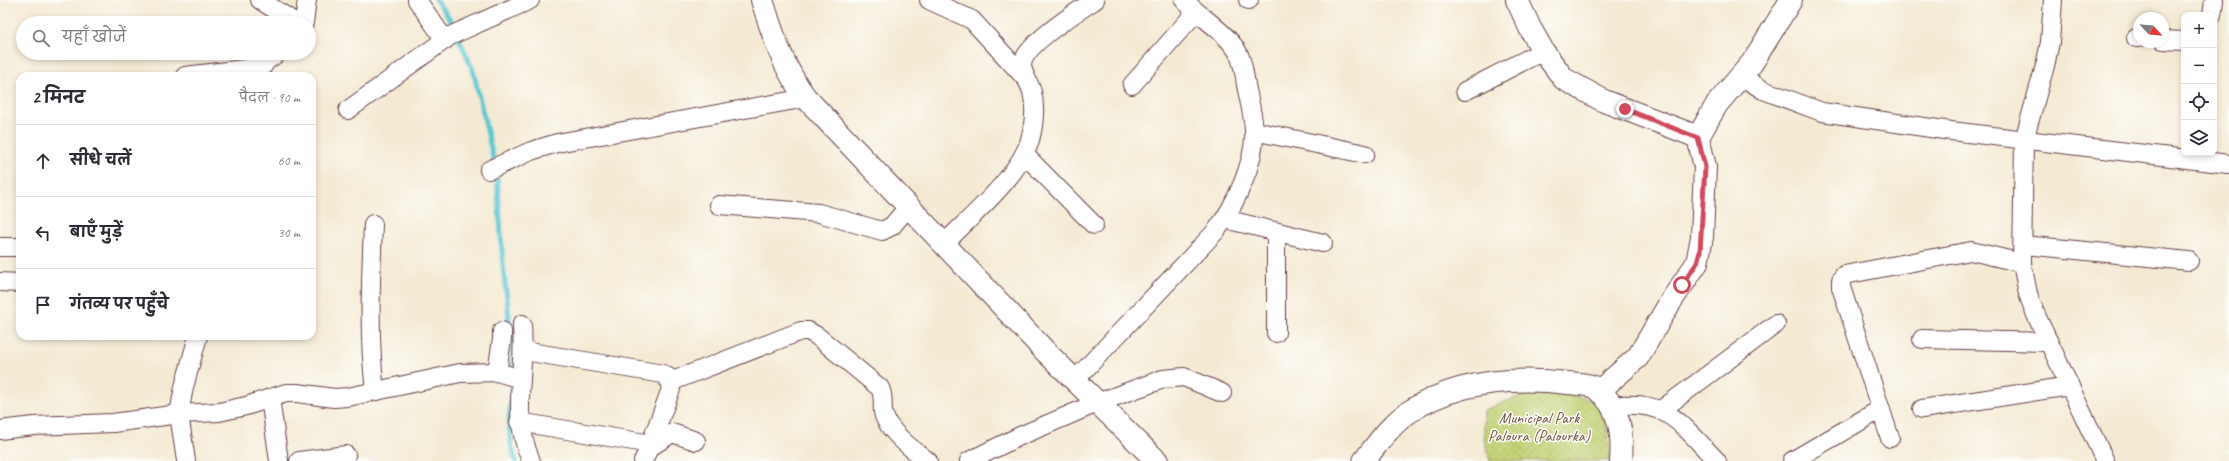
<!DOCTYPE html>
<html lang="hi">
<head>
<meta charset="utf-8">
<style>
	:root { --surface:#fff; --page:#f2f2f3; --text:#2b2b33; --muted:#7c7c81; --line:#e1e1e2 }
	body { margin:0; font-family:Caveat,"Playpen Sans Deva",sans-serif; background:var(--page); color:var(--text) }
	.controls { position:absolute; right:12px; top:12px; display:grid; overflow:hidden; border-radius:8px; box-shadow:0 2px 6px #0003 }
	.controls button { width:36px; height:36px; display:grid; place-items:center; padding:0; border:0; border-bottom:1px solid var(--line); background:var(--surface); color:var(--text); font:20px sans-serif }
	.compass { position:absolute; left:2133px; top:12px; width:36px; height:36px; border-radius:50%; background:var(--surface); box-shadow:0 2px 6px #0003; rotate:116deg }
	.stop { position:absolute; width:12px; height:12px; margin:-9px; border:3px solid #d1495b; border-radius:50%; background:#fff }
	.stop.end { background:#d1495b; border-color:#fff; box-shadow:0 1px 4px #0008 }
	.list { margin:0; padding:0; list-style:none }
	h2 { display:flex; justify-content:space-between; align-items:center; height:52px; margin:0; padding:0 16px; font-size:17px }
	h2 small { font-size:13px; font-weight:400; color:var(--muted) }
	.list li { display:grid; grid-template-columns:26px 1fr auto; gap:12px; align-items:center; box-sizing:border-box; height:72px; padding:0 16px; border-top:1px solid var(--line) }
	.list b { display:block; font-size:15px; white-space:nowrap }
	.list em { font-size:13px; font-style:normal; color:var(--muted) }
	.icon { flex:none; width:22px; height:22px; fill:none; stroke:currentColor; stroke-width:2; stroke-linecap:round; stroke-linejoin:round }
	.map { position:relative; flex:none; width:2229px; height:461px; overflow:hidden }
	.search { position:absolute; background:var(--surface); box-shadow:0 2px 6px #0003; left:16px; top:16px; width:300px; height:44px; display:flex; align-items:center; gap:10px; box-sizing:border-box; padding:0 14px; border-radius:22px; color:var(--muted); font-size:15px }
	.panel { position:absolute; background:var(--surface); box-shadow:0 2px 6px #0003; left:16px; top:72px; width:300px; height:268px; border-radius:12px }
	.map>svg:first-child { display:block }
</style>
</head>
<body>
<div class="map">
<svg width="2229" height="461" viewBox="0 0 2229 461">
	<defs>
		<pattern id="park-dots" width="8" height="8" patternUnits="userSpaceOnUse"><rect width="8" height="8" fill="#c1d174"/><path d="M2 2h.1M6 6h.1" fill="none" stroke="#a7b365" stroke-width="1.8" stroke-linecap="round"/></pattern>
	</defs>
	<rect width="100%" height="100%" fill="#fdfcf7"/>
	<filter id="ink" filterUnits="userSpaceOnUse"><feTurbulence type="fractalNoise" baseFrequency=".025" numOctaves="2"/><feDisplacementMap in="SourceGraphic" scale="8" xChannelSelector="R" yChannelSelector="G"/><feConvolveMatrix kernelMatrix="1 2 1 2 8 2 1 2 1" color-interpolation-filters="sRGB"/></filter>
	<filter id="wash" filterUnits="userSpaceOnUse"><feTurbulence type="fractalNoise" baseFrequency=".012" numOctaves="4" result="noise"/><feDisplacementMap in="SourceGraphic" scale="16" xChannelSelector="R" yChannelSelector="G"/><feGaussianBlur stdDeviation="0.9" result="paint"/><feColorMatrix in="noise" values="0 0 0 0 0 0 0 0 0 0 0 0 0 0 0 0 0 1.4 0 .05"/><feComposite in="paint" operator="in"/></filter>
	<g filter="url(#wash)">
		<rect width="100%" height="100%" fill="#f4ead4"/>
		<path fill="url(#park-dots)" stroke="#867850" d="M1536,390c12,2 50,7 58,12 14,9 15,44 17,59h-121l-6,-22v-29z"/>
		<g fill="none" stroke-linecap="round" stroke-linejoin="round">
			<g stroke="#5bc8d1" stroke-width="5">
				<path d="M436,0l14,19 23,51 24,105 6,89 10,89v15"/>
				<path d="M512,390c-4,24 -5,48 4,71"/>
			</g>
		</g>
	</g>
	<g filter="url(#ink)">
		<g fill="none" stroke-linecap="round" stroke-linejoin="round">
			<defs>
				<g id="minor">
					<path d="M260,0l36,23"/>
					<path d="M417,0l28,40"/>
					<path d="M929,0l43,20 55,60"/>
					<path d="M1248,0h1"/>
					<path d="M2053,0l-3,42 -5,24 -21,74 -2,123 6,31 8,21 69,146"/>
					<path d="M2212,15l2,-15"/>
					<path d="M304,23l3,-23"/>
					<path d="M2136,38h3"/>
					<path d="M2163,40l21,1"/>
					<path d="M185,76l76,-9"/>
					<path d="M257,76l9,-15 12,-8"/>
					<path d="M1741,76l22,14 59,22 129,19 278,33"/>
					<path d="M1132,85l63,-72"/>
					<path d="M1465,91l78,-40"/>
					<path d="M348,110l102,-74 80,-36"/>
					<path d="M1254,131l111,23"/>
					<path d="M1024,154l70,71"/>
					<path d="M489,170l42,-19 26,-8 249,-45"/>
					<path d="M719,205l100,8 63,18 10,-5 16,-19"/>
					<path d="M1225,219l98,24"/>
					<path d="M373,224c-2,56 -5,111 2,167"/>
					<path d="M944,244c26,-27 73,-66 85,-101 5,-15 7,-36 3,-51 -2,-8 -9,-18 -10,-26 0,-20 56,-55 73,-66"/>
					<path d="M2024,245l165,16"/>
					<path d="M0,247h20"/>
					<path d="M0,282l20,1"/>
					<path d="M522,324c4,52 -12,87 9,137"/>
					<path d="M1276,333v-101"/>
					<path d="M1922,339l127,3"/>
					<path d="M524,351l139,23 5,3 3,12 -22,59"/>
					<path d="M497,372l5,-33v-8"/>
					<path d="M1074,381l142,-150c19,-25 40,-70 38,-101 -1,-15 -5,-30 -8,-45 -2,-13 -4,-30 -13,-40 -13,-17 -34,-29 -49,-45"/>
					<path d="M670,382l131,-51h7l9,5 63,52c5,9 1,19 4,28 6,16 30,35 44,45"/>
					<path d="M270,398l9,63"/>
					<path d="M1614,406c54,-8 69,21 103,55"/>
					<path d="M1922,409l148,-23"/>
					<path d="M1661,410l115,-86"/>
					<path d="M519,422l132,22"/>
					<path d="M0,430l34,-4 79,-3 66,-9 40,-2 27,-6 40,-13h11l37,5 14,-1 112,-24 37,-1 24,7"/>
					<path d="M1890,438l-49,-151v-7l3,-5 127,-24 51,12"/>
					<path d="M186,461l-7,-47 5,-27 14,-51"/>
					<path d="M299,461l47,-6"/>
					<path d="M643,461l6,-13 23,-15 24,8"/>
					<path d="M969,461l51,-25 77,-33 66,-24 21,-2 38,16"/>
					<path d="M1792,461l89,-52"/>
				</g>
				<g id="tertiary">
					<path d="M762,0c11,35 21,68 44,98l239,253 112,110"/>
					<path d="M1517,0l13,28 13,23 21,28 40,22 94,36"/>
					<path d="M1599,391l39,-34 33,-56 26,-38 5,-26 3,-70 -7,-30 19,-33 35,-41 39,-63"/>
					<path d="M1364,461c13,-17 27,-37 45,-49 46,-31 106,-35 159,-29 8,1 23,1 29,6 23,18 26,45 24,72"/>
				</g>
			</defs>
			<use href="#minor" stroke="#643d44" stroke-width="20"/>
			<use href="#tertiary" stroke="#643d44" stroke-width="24"/>
			<use href="#minor" stroke="#fff" stroke-width="18"/>
			<use href="#tertiary" stroke="#fff" stroke-width="22"/>
		</g>
	</g>
	<g fill="none" stroke-linecap="round" stroke-linejoin="round" filter="url(#ink)">
		<path stroke="#d1495b" stroke-width="5" d="M1625,109l73,29 7,29 -5,85 -3,11 -15,22"/>
	</g>
	<g text-anchor="middle" stroke-width="3" stroke-linejoin="round" paint-order="stroke">
		<g font-size="16" fill="#6e5441" stroke="#fdfcf7">
			<text x="1539" y="423">Municipal Park<tspan x="1539" dy="18">Paloura (Palourka)</tspan></text>
		</g>
	</g>
</svg>
<div class="controls">
<button>+</button>
<button>−</button>
<button><svg class="icon" aria-label="locate" viewBox="0 0 24 24"><circle cx="12" cy="12" r="6"/><path d="M12 2v4M12 18v4M2 12h4M18 12h4"/></svg></button>
<button><svg class="icon" aria-label="layers" viewBox="0 0 24 24"><path d="M12 4l9 5-9 5-9-5zM3 14l9 5 9-5"/></svg></button>
</div>
<svg class="compass" viewBox="-18 -18 36 36"><path d="M0-13l5 13h-10z" fill="#e53935"/><path d="M0 13l5-13h-10z" fill="#7c7c81"/></svg>
<div class="stop" style="left:1682px;top:285px"></div>
<div class="stop end" style="left:1625px;top:109px"></div>
<div class="search"><svg class="icon" aria-label="search" viewBox="0 0 24 24"><circle cx="10" cy="10" r="6"/><path d="M15 15l6 6"/></svg>यहाँ खोजें</div>
<section class="panel">
<h2>2 मिनट<small>पैदल · 90 m</small></h2>
<ul class="list">
<li><svg class="icon" aria-label="ahead" viewBox="0 0 24 24"><path d="M12 20V5M6 11l6-6 6 6"/></svg><div><b>सीधे चलें</b></div><em>60 m</em></li>
<li><svg class="icon" aria-label="left" viewBox="0 0 24 24"><path d="M17 20v-9H6M10 6l-5 5 5 5"/></svg><div><b>बाएँ मुड़ें</b></div><em>30 m</em></li>
<li><svg class="icon" aria-label="arrive" viewBox="0 0 24 24"><path d="M6 21V4h12l-3 4 3 4H6"/></svg><div><b>गंतव्य पर पहुँचे</b></div></li>
</ul>
</section>
</div>
</body>
</html>
